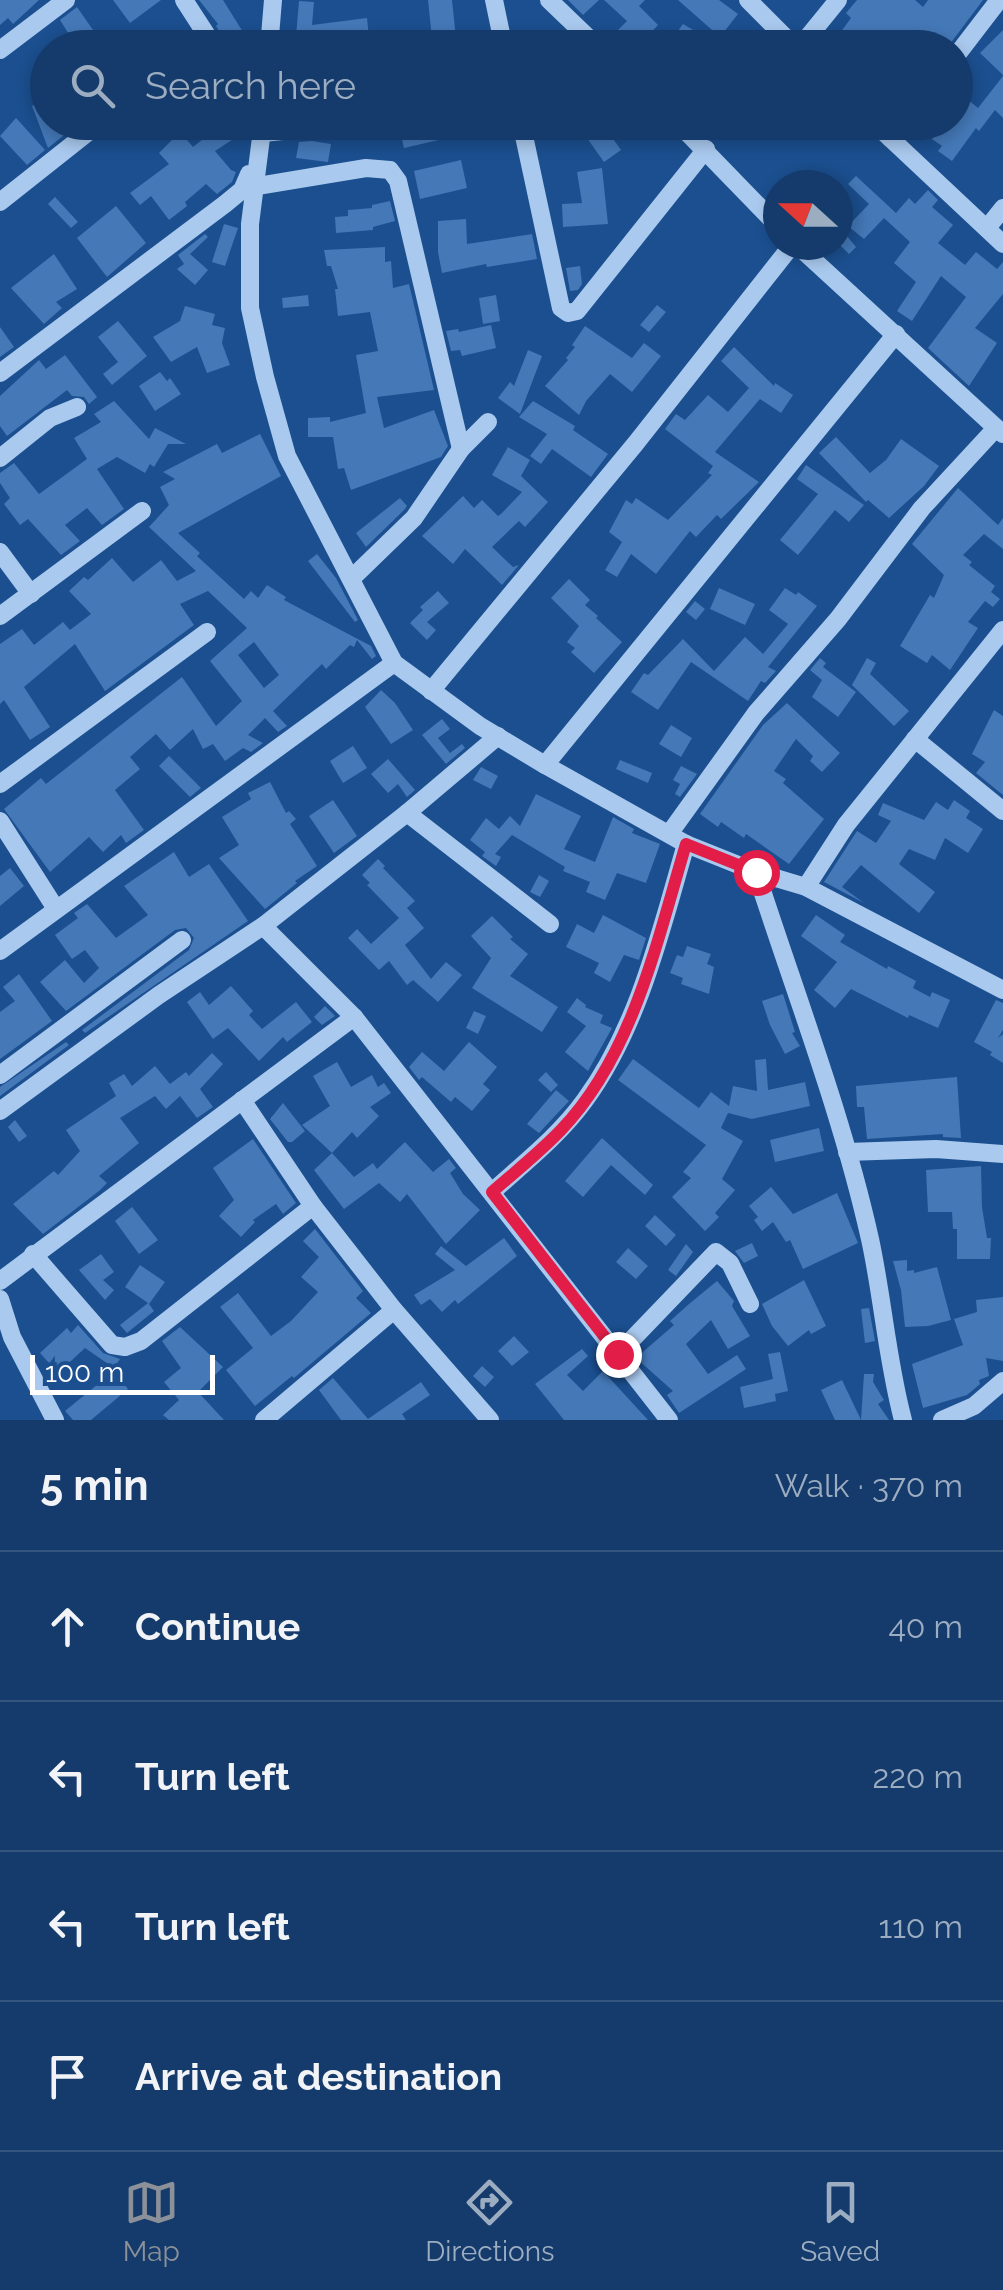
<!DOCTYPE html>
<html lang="en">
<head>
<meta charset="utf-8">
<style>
	:root { --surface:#143b6b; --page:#214673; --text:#f1f3f6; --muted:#9dadc1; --line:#33557e; --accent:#8c9099 }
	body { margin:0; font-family:Raleway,sans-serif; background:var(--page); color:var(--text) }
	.compass { position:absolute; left:763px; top:170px; width:90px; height:90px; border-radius:50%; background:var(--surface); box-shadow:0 5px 15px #0003; rotate:291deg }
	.scale { position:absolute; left:30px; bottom:25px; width:185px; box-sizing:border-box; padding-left:10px; border:5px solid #fff; border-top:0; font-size:28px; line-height:35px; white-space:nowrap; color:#fff; -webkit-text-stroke:8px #1b4f8f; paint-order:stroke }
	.stop { position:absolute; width:30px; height:30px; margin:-22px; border:8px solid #e11d48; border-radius:50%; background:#fff }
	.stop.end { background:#e11d48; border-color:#fff; box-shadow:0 2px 10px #0008 }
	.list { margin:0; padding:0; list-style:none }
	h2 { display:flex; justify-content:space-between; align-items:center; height:130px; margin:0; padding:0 40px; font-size:42px }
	h2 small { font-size:32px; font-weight:400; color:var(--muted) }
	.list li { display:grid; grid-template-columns:65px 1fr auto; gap:30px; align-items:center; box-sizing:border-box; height:150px; padding:0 40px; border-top:2px solid var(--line) }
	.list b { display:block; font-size:38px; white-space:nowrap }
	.list em { font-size:32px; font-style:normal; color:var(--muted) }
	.icon { flex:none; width:55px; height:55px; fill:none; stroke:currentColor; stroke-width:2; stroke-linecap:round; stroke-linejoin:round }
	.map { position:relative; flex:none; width:1003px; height:1420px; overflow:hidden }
	.search { position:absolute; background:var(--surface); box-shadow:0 5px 15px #0003; left:30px; right:30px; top:30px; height:110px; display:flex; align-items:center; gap:25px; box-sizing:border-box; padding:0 35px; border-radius:55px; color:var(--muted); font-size:38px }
	.sheet { height:730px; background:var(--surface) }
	nav { display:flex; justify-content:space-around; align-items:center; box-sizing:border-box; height:140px; border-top:2px solid var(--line); background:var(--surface); font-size:28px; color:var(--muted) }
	nav a { display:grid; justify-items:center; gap:5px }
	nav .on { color:var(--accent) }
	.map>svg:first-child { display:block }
</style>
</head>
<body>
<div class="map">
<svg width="1003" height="1420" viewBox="0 0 1003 1420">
	<rect width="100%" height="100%" fill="#1b4f8f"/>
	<g fill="#4478b7" fill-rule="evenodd">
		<path d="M0,0h39l-26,24 -5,-6 -8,7z"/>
		<path d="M113,0h48l-31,23z"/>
		<path d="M199,0h24l30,48h-23l-14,-22 2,-2z"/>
		<path d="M428,0h24l5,48h-24z"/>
		<path d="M568,0h31l-16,15z"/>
		<path d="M604,0h41l-6,6 19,19 -22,23h-17l-9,-10 17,-17z"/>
		<path d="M678,0h41l19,14 -18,23z"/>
		<path d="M857,0h58l8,7 5,-7h55l-36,48h-118l22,-30 -5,-5z"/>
		<path d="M299,1l15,1 -2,23 55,-7 3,30h-75z"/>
		<path d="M77,7l25,36 -7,5h-40l15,-12 -10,-16z"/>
		<path d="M683,24l41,24h-33l-16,-13z"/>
		<path d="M1003,30v45l-23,-22z"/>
		<path d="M1003,76v42l-8,-8 -16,21 -3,-3 -24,33 -14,-10 4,-5 -10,-7 11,-17h13v-32l22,18z"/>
		<path d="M48,100v22h12l8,10 -20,16 -16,-42z"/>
		<path d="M16,118l29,32 -18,15 -27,-29z"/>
		<path d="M221,122h16l7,10 -29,19 16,19 5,2 -4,10 -15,12 -11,-10 -21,18 2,4 -18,14 -18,-24 -11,9 -10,-12 39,-29 -10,-11 21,-21 13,15 14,-11 -2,-3z"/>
		<path d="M432,122h43l2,13 -16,3 -1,-3 -56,13 -4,-18z"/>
		<path d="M604,126l17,24 -17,12 -17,-24z"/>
		<path d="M312,141l19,3 -3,18 -32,-4 3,-16z"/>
		<path d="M461,160l6,28 -47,11 -6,-28z"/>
		<path d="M602,168l6,56 -45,3 -1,-23 20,-1 -5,-31z"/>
		<path d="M856,176l40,37 13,-15 6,6 13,-14 10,10 -6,7 21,18 -15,18 27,22 11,-13 21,17 6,-7v32l-28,34 22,15 -28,43 -41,-38 38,-51 -25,-21 -29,45 -15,-10 19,-29 -22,-19 16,-21 -26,-24 -20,21 -16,-13 21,-22 -21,-20z"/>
		<path d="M55,197l23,25 -7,6 -23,-24z"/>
		<path d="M390,201l5,20 -22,6v3l-37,3 -1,-16 13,-1v-6l24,-2v-3z"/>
		<path d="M116,206l30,37 -39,34 -30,-39z"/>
		<path d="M466,219l1,25 65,-10 5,25 -50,8 -1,-3 -44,9 -4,-21v-31z"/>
		<path d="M224,224l14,4 -13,38 -13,-4z"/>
		<path d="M838,225l18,22 -7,7 -11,-11z"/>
		<path d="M205,234l3,3 -18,17 18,16 -13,15 -18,-16 7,-5 -6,-9z"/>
		<path d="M385,247v15l6,-1 2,27 16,-4 25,106 -57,7 7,31 50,-18 14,36 -7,11 -90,33 -7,-22 -6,1 -5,-32h-25v-19l22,-1v5l36,-9 -10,-58 22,-4 -8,-39 -32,4 -3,-27h3l-7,-23h-4l-3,-16z"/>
		<path d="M54,254l23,35 -21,13 6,6 -18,16 -33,-36z"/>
		<path d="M580,266l2,18 -4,6 -8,1 -4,-23z"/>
		<path d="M308,295l1,11 -26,2 -1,-10z"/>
		<path d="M496,295l4,26 -17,3 -4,-26z"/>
		<path d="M657,305l9,7 -17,20 -9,-7z"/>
		<path d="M185,306l30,8 -3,11 13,3 -3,15 8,22 -23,8 -10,-26 -26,15 -18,-25 27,-16z"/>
		<path d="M118,321l29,35 -35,29 -9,-11 15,-12 -20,-25z"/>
		<path d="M491,325l5,23 -34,8 -2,-6 -9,1 -5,-20 12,-2 1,3z"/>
		<path d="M585,326l47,32 12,-15 17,13 -29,36 -22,-18 -24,27 -7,14 -34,-29 23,-26 -2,-2 9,-11 -3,-2z"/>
		<path d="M0,327l14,20 -14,10z"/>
		<path d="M734,347l40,39 1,-3 18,12 -12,18 -21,-14 -45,53 44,30 -38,37 -4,-4 -21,22 -6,-6 -34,43 -25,-20 -14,23 -12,-7 17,-28 -13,-10 17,-32 6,4 4,-6 32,22 44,-45 -4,-2 5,-7 -48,-37 11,-15 9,6 23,-25 20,17 21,-24 -28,-27z"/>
		<path d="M528,350l14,6 -22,58 -22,-16 12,-16 4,4z"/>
		<path d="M65,355l32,42 -8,7 -5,-7 -12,-1 -5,-6 -60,46 -7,-10v-30l39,-36 7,9z"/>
		<path d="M160,372l7,9 3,-3 11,16 -26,17 -16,-25z"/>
		<path d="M114,401l35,38 6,-11 31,16h-18l-14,23 -4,-3 -5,9 -28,-16 -20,12 27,40 -22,16 -15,-17 -22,17 15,16 -19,14 -33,-36 -8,6 -16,-21 6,-6 -10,-15v-10l14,-10 25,31 48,-35 -13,-21 27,-16 -7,-8z"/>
		<path d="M533,401l42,25 -2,4 35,24 -17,23 -39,-28 -11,15 -11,-8 17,-22 -28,-17z"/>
		<path d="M260,434l21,42 -103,57 22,20 -3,3 47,43 7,-8 7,7 9,-13 19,12 -2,3 87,46 5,10 -4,3 -15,-19 -3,7 -4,-2 -24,24 -4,-5 -49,47 14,15 -9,6 -13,-14 -17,17 15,8 -12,9 -8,-4 -18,13 -12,-17 -10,5 -10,-20 -23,21 -14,-16 -26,23 10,12 -25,21 29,40 -18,13 -5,-8 -18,17 -14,-15 -39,35 -46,-63 37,-31 5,6 136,-107 34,49 26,-25 -32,-40 37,-33 -39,-37 -28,13 14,21 -89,66 -30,-47 -51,43 26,40 -20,13 -26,-40 -4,4v-60l22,-15 12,16 29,-23 7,8 21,-16 -22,-23 15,-14 4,3 24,-22 21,24 28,-22 16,21 19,-10 -47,-44 20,-22 -9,-18 15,-8 -12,-7 54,-28 5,9zM254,642l25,33 -15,13 -26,-33z"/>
		<path d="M836,437l34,36 16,-13 15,-21 38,27 -15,20 -35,32 -21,-18 -2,2 -47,-49z"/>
		<path d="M508,447l22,13 -9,16 27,26 -23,25 -6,-6 -27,26 21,20 6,-2 -17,20 -37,-36 -12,15 -31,-28 41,-40 11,12 8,-8 16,16 4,-3 20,-21 -30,-17z"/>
		<path d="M806,465l58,40 -15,17 -14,-12 -37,45 -18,-15 38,-46 -21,-15z"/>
		<path d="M958,488l40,37 5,-7v31l-19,-15 -21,21 9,7 -3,3 26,21 -4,6 9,7 -7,8 -8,-6 -17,21 10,6 -28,42 -18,-15 -5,8 -27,-17 30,-51 4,3 10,-23 -32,-31z"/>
		<path d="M400,498l7,8 -3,4 -38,37 -10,-14z"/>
		<path d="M317,554l19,24 22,42 -3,2 -47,-61z"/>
		<path d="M569,579l21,21 -5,5 13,11 -2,2 26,24 -28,31 -23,-21 4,-4 -8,-6 12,-16 -28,-28z"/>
		<path d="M719,588l36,16 -10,21 -35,-16z"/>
		<path d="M785,588l11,7 2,-3 19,14 -49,61 8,4 -11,12 -4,-2 -13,20 -57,-39 -33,48 -27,-18 13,-19 4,2 35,-36 31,32 31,-34 18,17 25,-30 -19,-14z"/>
		<path d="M438,591l11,12 -22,19 9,8 -9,10 -17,-17 13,-13 -3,-3z"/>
		<path d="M695,601l10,8 -9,11 -10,-8z"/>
		<path d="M820,658l6,5 -3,4 33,25 -18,25 -26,-20 10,-17 -12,-10z"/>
		<path d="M867,658l9,5 -6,11 39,37 -15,15 -42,-41z"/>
		<path d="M381,690l14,13 18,27 -22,14 -26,-37z"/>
		<path d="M787,703l53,50 -18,19 -12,-11 3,-5 -17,-17 -22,32 12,8 -3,4 41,36 -35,45 -43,-30 -2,4 -23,-16 -3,5 -18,-13 63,-89z"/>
		<path d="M994,710l9,6v79l-27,-22 9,-11 -13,-8z"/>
		<path d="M442,719l8,10 -12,9 12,15 12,-9 3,4 -19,16 -24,-29z"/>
		<path d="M671,725l21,13 -11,19 -22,-13z"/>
		<path d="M353,746l14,22 -24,15 -13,-22z"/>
		<path d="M169,756l32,32 -11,9 -31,-31z"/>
		<path d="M388,759l27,31 -8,7 -9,-13 -10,9 -17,-19z"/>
		<path d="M620,760l32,13 -4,10 -32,-14z"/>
		<path d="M681,766l16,8 -17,23 -5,-3 5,-10 -7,-4z"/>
		<path d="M481,767l17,9 -7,13 -18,-9z"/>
		<path d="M270,782l16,31 3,-2 7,8 -6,5 27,42 -22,15 2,2 -32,26 -46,-51 20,-13 -17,-28 29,-18 -3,-6z"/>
		<path d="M536,794l45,22 -17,33 31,13 18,-45 21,12 -2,4 28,11 -14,39 -29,-10 -12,27 -19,-8 4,-10 -27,-11 2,-4 -53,-32 -17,19 6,3 -5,9 -14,-10 3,-4 -15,-12 16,-22 13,11 11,-13 10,10z"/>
		<path d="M333,800l24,36 -23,17 -25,-37z"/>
		<path d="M954,800l16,11 -4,7 17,11 -15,24 -23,-15 -10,22 -26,-11 -10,15 36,28 -16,21 -58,-48 -19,22 22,16 -40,-21 33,-51 19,12 15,-22 -13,-6 5,-12 41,17 12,-18 12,8z"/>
		<path d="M174,852l15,25 20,-13 39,57 -163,112 -3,-3 107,-80 5,-12 -8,-10 -11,2 -109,81 -26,-29 25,-22 19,23 15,-15 -14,-18 -13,9 -17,-24 23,-17 -4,-5 13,-9 29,34 32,-23 -24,-29z"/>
		<path d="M378,859l7,7 -2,2 32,33 -8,7 17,20 -19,17 26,34 15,-17 16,13 -24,27 -25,-22 -6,5 -18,-24 -10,9 -31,-32 9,-9 14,15 28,-26 -32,-33 3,-2 -8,-8z"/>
		<path d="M10,868l14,18 -24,20v-30z"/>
		<path d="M539,875l10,6 -9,16 -10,-5z"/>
		<path d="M603,915l43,23 -7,22 -15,-5 -14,27 -16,-9 5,-10 -33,-16 11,-23 17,9z"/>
		<path d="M816,915l29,20 -5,7 47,27 1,-3 28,15 -3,7 17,9 2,-5 18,8 -12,28 -29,-13 -1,3 -57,-29 -16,19 -21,-18 23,-28 -36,-26z"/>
		<path d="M492,916l21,21 -3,2 18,15 -18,22 48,31 -16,25 -70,-44 19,-30 -20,-22z"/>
		<path d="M687,946l24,8 -4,10 7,3 -5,27 -28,-10 2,-6 -13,-5 7,-18 6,2z"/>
		<path d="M19,974l33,47 -52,38v-47l15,-11 -12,-14z"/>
		<path d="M231,986l22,25 -4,4 13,14 34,-27 16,20 -25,20 -4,-5 -24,24 -31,-33 -15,11 -26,-37 13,-10 9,13z"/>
		<path d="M783,994l12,38 -3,1 8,13 -15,8 -15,-29 -8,-24z"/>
		<path d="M577,998l9,7 -1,2 18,8 -3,8 12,5 -24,43 -23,-19 21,-26 -19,-14z"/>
		<path d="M996,1000l7,3v27l-5,8 5,-4v29l-13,-8 2,-3 -18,-10z"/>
		<path d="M325,1006l10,10 -13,9 -8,-8z"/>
		<path d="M474,1011l12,5 -8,18 -12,-6z"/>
		<path d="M66,1042l3,3 -69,51v-9z"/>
		<path d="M469,1042l28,25 -14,17 7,6 -18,21 -17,-14 -4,5 -29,-25 -3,3 -10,-13 13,-15 22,19z"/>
		<path d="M212,1053l11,11 -23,25 13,18 -16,11 -17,-22 -14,13 -11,-13 -35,22 19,25 -40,33 8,7 -8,8 -56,43 -30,-30 41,-33 4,4 22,-24 -14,-21 50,-34 -7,-13 15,-9 8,12 23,-20 15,18 16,-12 3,4z"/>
		<path d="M633,1059l66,49 12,-16 18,14 4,-20 24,5 -2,-31 11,-1 2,31 37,-8 5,24 -58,13 -24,-6 -7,15 22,13 -21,38 13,11 -20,23 4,4 -14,14 -33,-34 19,-19 -8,-6 23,-27 -88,-65z"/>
		<path d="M337,1062l14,25 21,-12 6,12 6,-4 7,10 -21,14 9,9 -22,22 -5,-6 -20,21 -30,-28 28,-19 -17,-30z"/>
		<path d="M546,1072l12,13 -7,7 -13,-12z"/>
		<path d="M957,1077l4,61 -18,-1v-3l-76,5 -3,-32h-7l-1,-21z"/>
		<path d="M556,1090l13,11 -30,32 -12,-9z"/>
		<path d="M283,1103l22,28 -13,11h-4l-18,-23z"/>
		<path d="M15,1120l12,16 -8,6 -11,-15z"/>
		<path d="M819,1128l5,23 -49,11 -5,-22z"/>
		<path d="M602,1138l51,47 -8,10 -34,-30 -28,32 -18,-16z"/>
		<path d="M253,1139l43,64 -13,11 -7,-10 -23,16 2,2 -14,15 -22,-21 15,-16 -21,-32z"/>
		<path d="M405,1142l28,30 16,-13 7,9 -6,5 13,21 17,16 -34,34 -39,-50 -7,8 -21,-19 -35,26 -30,-39 18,-17 22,24 19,-14 4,6z"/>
		<path d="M981,1166l1,41 5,31h4l-1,21h-33v-30h-4l-1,-17h-24l-2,-42z"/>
		<path d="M771,1187l22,27 44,-21 21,50 -55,26 -13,-29 -4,2 -13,-20 -11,9 -8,-11 4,-3 -9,-11z"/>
		<path d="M132,1207l26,33 -19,14 -24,-33z"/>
		<path d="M655,1215l21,20 -10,11 -21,-20z"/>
		<path d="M315,1229l48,62 -7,7 15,15 -77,65 -2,-2 -37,30 -29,-36 27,-22 -33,-41 18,-14 33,43 20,-15 27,-29 -17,-15 18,-20 -16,-16z"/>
		<path d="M504,1238l13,18 -59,48 -3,-4 -13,12 -12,-13 -9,6 -7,-10 41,-25 -20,-16 6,-8 25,20z"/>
		<path d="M752,1243l6,13 -14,7 -9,-12z"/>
		<path d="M686,1244l7,8 -17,24 -8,-6z"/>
		<path d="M628,1248l20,18 -12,13 -20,-17z"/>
		<path d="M101,1254l13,18 -11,8 11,10 -9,10 -26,-30z"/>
		<path d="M907,1260v11l7,-1v3l23,-6 14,53 -23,6 -23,1 -4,-37 -8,-29z"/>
		<path d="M140,1265l25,17 -16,22 5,7 -27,22 -7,-8 28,-22 -23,-16z"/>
		<path d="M804,1280l22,46 -15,8 -2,-4 -21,16 -16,-20 -10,-22z"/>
		<path d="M717,1281l17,20 -2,5 18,30 -22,13 -17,-29 -25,24 22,30 29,-19 9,14 -67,44 -12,-18 6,-4 -37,-33 38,-33 -4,-4 19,-17z"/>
		<path d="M1003,1297v64l-17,-3 3,18 -10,4 1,4 -13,11 -44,13 -11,-44 51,-19 -9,-26 23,-7 -1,-12z"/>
		<path d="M869,1308l6,33 -10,2 -4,-34z"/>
		<path d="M78,1325l25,28 17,6 -6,9 -29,-20 -27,25 -18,-20 27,-25 4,5z"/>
		<path d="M180,1327l43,40 -25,25 26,28h-55l-6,-5 16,-15 -15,-18 17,-14 -19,-27z"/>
		<path d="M514,1336l15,16 -17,14 -14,-15z"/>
		<path d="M582,1349l6,7 -21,19 16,16 20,-20 45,49h-84l-29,-36z"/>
		<path d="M780,1352l8,39 -13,3 1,7 -32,7 -4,-21 33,-8 -5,-25z"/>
		<path d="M482,1366l12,11 -9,10 -12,-11z"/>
		<path d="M114,1371l14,18 -37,31h-18l-8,-9z"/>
		<path d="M864,1374h10l-1,8 11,18 -6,4 11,16h-54l-14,-30 21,-10 19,40z"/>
		<path d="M333,1378l35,41 53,-37 9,13 -28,19 4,6h-65l-22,-30z"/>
	</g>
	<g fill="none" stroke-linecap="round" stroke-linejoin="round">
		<g stroke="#a9c9ee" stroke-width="18">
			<path d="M184,0l31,48"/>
			<path d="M494,0l10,48"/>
			<path d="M549,0l50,48"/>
			<path d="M748,0l48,48"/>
			<path d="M269,48l4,-48"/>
			<path d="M799,48l39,-48"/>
			<path d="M0,50l66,-50"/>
			<path d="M956,56l43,-56"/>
			<path d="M263,122l-13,102v84l15,69 22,79 107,207 86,63 65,39 141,79 70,28c39,121 86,242 114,367 13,60 17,121 33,181"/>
			<path d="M521,122l40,186 7,5 9,-2 129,-162"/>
			<path d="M677,122l101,104"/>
			<path d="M873,122l130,122"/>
			<path d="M263,133l107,-11"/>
			<path d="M890,138l13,-16"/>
			<path d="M252,187l114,-19 24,2 8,11 63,268"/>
			<path d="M0,202l101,-80"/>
			<path d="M987,228l16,-20"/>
			<path d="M797,245l206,189"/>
			<path d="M0,373l225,-169 17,-14 7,-16"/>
			<path d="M0,458l50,-40 27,-11"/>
			<path d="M0,552l31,42"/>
			<path d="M351,579l63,-61 47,-69 27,-27"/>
			<path d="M0,616l142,-105"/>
			<path d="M431,691l205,-248 156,-198"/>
			<path d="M915,739l88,72"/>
			<path d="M545,765l351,-431"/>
			<path d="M0,784l207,-152"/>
			<path d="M407,813l143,111"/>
			<path d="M0,821l56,88"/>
			<path d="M669,834l87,-121 82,-94 84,-111 74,-80"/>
			<path d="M756,872l50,15 197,103"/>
			<path d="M806,887l40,-62 157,-195"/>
			<path d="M263,926l91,91 315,403"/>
			<path d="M0,951l394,-288"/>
			<path d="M0,1075l182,-135"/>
			<path d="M242,1100l71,106 81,104 96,110"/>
			<path d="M0,1111l159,-116 104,-69 144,-113 91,-77"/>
			<path d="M847,1152l89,-3 67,5"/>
			<path d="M492,1192c32,-29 67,-56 93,-92 54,-74 76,-170 101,-256"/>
			<path d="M33,1254l79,91 13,2 16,-6 172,-135"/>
			<path d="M0,1281l354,-264"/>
			<path d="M0,1299l12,38 43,83"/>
			<path d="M618,1354l98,-102 14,11 20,41"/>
			<path d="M264,1420l130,-110"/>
			<path d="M942,1420l32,-14 29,-25"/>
		</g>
	</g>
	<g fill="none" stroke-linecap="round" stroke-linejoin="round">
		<path stroke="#e11d48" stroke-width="12" d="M618,1354l-126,-162c23,-20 48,-40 69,-62 72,-75 96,-189 125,-286l70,28"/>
	</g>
</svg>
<svg class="compass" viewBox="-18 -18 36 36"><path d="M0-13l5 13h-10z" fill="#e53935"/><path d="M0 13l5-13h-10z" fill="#9dadc1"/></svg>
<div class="scale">100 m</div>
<div class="stop" style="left:756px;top:872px"></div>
<div class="stop end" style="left:618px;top:1354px"></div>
<div class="search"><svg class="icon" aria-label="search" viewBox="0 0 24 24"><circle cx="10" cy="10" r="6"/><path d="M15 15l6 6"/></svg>Search here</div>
</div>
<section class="sheet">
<h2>5 min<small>Walk · 370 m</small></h2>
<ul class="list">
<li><svg class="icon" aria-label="ahead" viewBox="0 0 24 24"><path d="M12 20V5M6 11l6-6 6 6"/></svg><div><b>Continue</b></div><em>40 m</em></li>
<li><svg class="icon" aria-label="left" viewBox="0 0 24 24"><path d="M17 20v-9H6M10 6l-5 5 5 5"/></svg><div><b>Turn left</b></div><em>220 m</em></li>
<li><svg class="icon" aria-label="left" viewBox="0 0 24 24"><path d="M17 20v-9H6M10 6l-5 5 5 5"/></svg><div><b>Turn left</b></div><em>110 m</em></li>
<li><svg class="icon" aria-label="arrive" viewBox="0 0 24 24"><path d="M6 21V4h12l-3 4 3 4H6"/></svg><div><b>Arrive at destination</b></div></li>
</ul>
</section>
<nav>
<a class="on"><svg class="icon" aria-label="map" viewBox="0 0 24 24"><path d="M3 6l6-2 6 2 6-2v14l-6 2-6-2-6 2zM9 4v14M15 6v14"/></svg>Map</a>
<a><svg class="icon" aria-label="directions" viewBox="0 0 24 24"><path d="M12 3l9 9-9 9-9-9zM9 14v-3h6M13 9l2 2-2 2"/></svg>Directions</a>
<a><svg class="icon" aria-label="saved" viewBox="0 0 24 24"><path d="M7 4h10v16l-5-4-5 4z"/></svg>Saved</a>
</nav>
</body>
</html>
